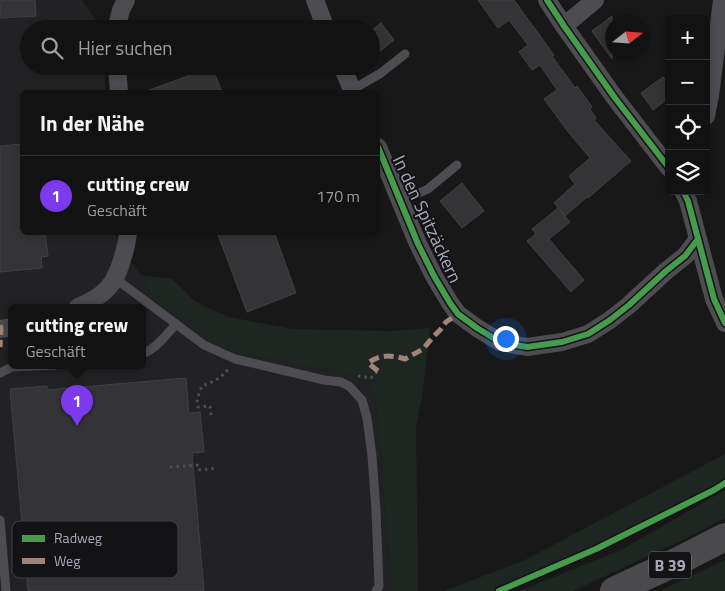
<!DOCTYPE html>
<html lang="de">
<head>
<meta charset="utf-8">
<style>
	:root { --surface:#121212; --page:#1b1b1b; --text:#f1f3f6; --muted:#9c9e9f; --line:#313232; --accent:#7c3aed }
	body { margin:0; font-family:"Titillium Web",sans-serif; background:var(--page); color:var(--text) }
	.controls { position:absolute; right:15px; top:15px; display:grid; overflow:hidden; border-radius:8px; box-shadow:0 2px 8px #0003 }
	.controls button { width:45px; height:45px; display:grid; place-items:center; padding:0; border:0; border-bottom:1px solid var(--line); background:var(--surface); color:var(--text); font:25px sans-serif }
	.compass { position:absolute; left:605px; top:15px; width:45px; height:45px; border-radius:50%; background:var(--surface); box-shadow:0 2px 8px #0003; rotate:73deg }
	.you { position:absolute; left:505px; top:338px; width:18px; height:18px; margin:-12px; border:4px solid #fff; border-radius:50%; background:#1a73e8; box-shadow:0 0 0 8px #1a73e833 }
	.badge { display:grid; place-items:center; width:32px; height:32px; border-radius:50%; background:var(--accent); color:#fff; font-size:16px; font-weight:700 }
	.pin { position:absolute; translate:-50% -41px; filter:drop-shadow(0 1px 2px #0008) }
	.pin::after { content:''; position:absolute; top:26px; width:18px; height:15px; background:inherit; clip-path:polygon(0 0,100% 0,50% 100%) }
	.popup { position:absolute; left:8px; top:304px; width:138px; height:65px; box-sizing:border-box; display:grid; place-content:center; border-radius:8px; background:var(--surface); filter:drop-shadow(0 1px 4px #0005); font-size:16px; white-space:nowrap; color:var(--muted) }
	.popup b { font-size:19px; color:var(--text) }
	.popup::after { content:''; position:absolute; left:50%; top:100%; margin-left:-10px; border:10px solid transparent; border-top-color:var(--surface) }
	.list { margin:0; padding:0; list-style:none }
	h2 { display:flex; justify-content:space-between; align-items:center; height:65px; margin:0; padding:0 20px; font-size:21px }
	h2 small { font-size:16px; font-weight:400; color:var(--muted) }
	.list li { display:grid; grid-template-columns:32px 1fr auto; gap:15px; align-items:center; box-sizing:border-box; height:80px; padding:0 20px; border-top:1px solid var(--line) }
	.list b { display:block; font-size:19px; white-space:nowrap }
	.list p { margin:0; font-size:16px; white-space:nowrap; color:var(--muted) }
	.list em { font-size:16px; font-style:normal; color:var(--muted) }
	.icon { flex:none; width:28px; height:28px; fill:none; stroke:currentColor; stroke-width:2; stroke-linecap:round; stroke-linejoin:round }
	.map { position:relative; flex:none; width:725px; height:591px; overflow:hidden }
	.search { position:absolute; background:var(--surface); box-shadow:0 2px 8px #0003; left:20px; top:20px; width:360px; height:55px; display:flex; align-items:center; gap:12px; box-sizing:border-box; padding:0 18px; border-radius:28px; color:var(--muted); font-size:19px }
	.panel { position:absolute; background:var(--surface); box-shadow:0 2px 8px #0003; left:20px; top:90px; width:360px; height:145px; border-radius:8px }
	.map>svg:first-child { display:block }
</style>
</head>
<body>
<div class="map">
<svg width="725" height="591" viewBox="0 0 725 591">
	<rect width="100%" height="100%" fill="#181818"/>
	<path fill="#222224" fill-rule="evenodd" d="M0,0h82l18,26 1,3h-72v37h75l2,26h-84v140l94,1 1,11 24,31 10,19 91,60 111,21 16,10 6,13 3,26 13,163 -2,4h-389zM12,307h130v58h-130z"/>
	<g fill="#1e2622">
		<path d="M141,275l31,4 24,23 32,15 65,12 99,2 38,-3 -8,69 -6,30 2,164h-29l2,-4 -13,-163 -3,-26 -6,-13 -16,-10 -111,-21 -35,-16 -56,-44z"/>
		<path d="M725,454v29l-11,7 -118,59 -97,42h-55l81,-31z"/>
		<path d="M725,490v28l-40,21 -112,52h-54l102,-41z"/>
		<path d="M725,560v31h-66z"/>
	</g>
	<g fill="#343436" stroke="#414044">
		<path d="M8,0h27l1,16 -36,2v-17z"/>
		<path d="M478,0h36l40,55 -2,1 23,32 2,-2 15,21 -2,2 6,9 -2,2 37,41 -43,37 -1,-1 -22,19 -11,-13 21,-19 -6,-8 21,-18 -21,-25 -25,-34 13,-9 -17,-25 -8,5 -13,-18 9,-7 -19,-25 -11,8z"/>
		<path d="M612,16v43l-20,-28z"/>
		<path d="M381,23l13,17 -23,18v-27z"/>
		<path d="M212,67l10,25h-74l-1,-1z"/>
		<path d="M663,77l6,8v13l-16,12 -12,-17z"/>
		<path d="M22,144v88h23l3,24 -7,1 1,11 -42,4v-126z"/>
		<path d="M462,183l22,28 -22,17 -22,-27z"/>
		<path d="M558,208l12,14 -21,17 35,41 -13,12 -44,-51 9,-7 -4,-5z"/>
		<path d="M217,232h57l22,61 -49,19z"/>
		<path d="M186,378l3,35 11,-1 4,40 -12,1 12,138h-176l-18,-202 37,-3v4z"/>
	</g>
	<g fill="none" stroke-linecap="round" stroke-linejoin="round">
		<g stroke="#4e4e53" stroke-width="3" stroke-dasharray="2.5 4" stroke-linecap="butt">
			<path d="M358,376l13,2 7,-7"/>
			<path d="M211,415l-1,-9 -12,1 -1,-8 5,-13c11,-4 20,-8 27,-18"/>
			<path d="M170,467l29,-2 1,5 17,-2"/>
		</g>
		<g stroke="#4c4c51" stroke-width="9">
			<path d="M352,90l29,-17 24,-19"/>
			<path d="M401,201l27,-12 29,-24"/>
			<path d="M116,279l88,66 31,14 89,21 17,2 8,4 13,14 5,18 5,38 4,54 3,76 -3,5"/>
			<path d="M142,354c14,-5 25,-20 34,-30"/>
			<path d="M0,373l12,-6 44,-2"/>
			<path d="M0,520l6,71"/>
		</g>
		<g stroke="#4c4c51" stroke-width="18">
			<path d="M315,0l11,29"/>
			<path d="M547,0l17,26 51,72 54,70"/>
			<path d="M564,26l31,-26"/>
			<path d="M116,29l5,-19 5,-10"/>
			<path d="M117,66l2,26"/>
			<path d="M342,66l11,26"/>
			<path d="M706,116l4,-20 12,-96"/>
			<path d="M378,147l40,97 16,32 16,27 8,11 19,14 23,14 27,5 35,-5 26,-8 22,-14 19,-15 37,-34 19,-15 13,-17"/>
			<path d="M683,191l5,10 26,98 11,24"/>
			<path d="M78,307c27,-11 38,-23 45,-51 3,-8 4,-15 5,-24"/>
			<path d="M0,329l12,-2"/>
		</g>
		<path stroke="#4a4a4d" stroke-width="28" d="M614,591l62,-29 49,-25"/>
		<g stroke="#a18479" stroke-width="5" stroke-dasharray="10 5" stroke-linecap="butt">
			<path d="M0,325l1,4 -1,18"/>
			<path d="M378,371l-10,-8c12,-9 24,-8 37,-4l18,-10 10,-12 8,-8 5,-7 12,-8"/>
		</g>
		<defs>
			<g id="cycleway">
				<path d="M547,0l17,26 51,72 54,70"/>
				<path d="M378,147l40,97 16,32 16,27 8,11 19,14 23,14 27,5 35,-5 26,-8 22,-14 19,-15 37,-34 19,-15 13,-17"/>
				<path d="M683,191l5,10 26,98 11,24"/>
				<path d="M499,591l97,-42 118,-59 11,-7"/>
			</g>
		</defs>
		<use href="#cycleway" stroke="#131214" stroke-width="9"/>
		<use href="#cycleway" stroke="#469c4c" stroke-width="6"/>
	</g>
	<g text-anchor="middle" stroke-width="4" stroke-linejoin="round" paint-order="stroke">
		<rect fill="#131214" stroke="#7c7c88" stroke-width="1" x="649" y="551.5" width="42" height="27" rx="4"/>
		<g font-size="16" font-weight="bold" fill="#a9a9ba">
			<text x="670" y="571">B 39</text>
		</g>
		<g font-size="18" fill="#a9a9ba" stroke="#131214">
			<text transform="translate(427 219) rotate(65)" y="6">In den Spitzäckern</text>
		</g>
	</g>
	<rect x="12" y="521" width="166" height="57" rx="8" fill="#131214" stroke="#403f46" stroke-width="1"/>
	<rect x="22" y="535" width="23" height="7" fill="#469c4c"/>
	<rect x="22" y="558" width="23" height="6" fill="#a18479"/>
	<g font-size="14" fill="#a9a9ba">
		<text x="54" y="543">Radweg</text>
		<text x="54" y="566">Weg</text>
	</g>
</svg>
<div class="controls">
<button>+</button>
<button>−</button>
<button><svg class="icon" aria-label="locate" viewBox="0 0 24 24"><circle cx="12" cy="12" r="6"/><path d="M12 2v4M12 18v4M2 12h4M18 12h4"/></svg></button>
<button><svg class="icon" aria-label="layers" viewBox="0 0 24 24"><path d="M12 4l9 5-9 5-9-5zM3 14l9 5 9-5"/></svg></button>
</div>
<svg class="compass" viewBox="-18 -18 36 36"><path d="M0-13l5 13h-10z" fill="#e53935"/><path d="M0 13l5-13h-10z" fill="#9c9e9f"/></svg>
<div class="you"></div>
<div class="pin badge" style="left:77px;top:426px">1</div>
<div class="popup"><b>cutting crew</b>Geschäft</div>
<div class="search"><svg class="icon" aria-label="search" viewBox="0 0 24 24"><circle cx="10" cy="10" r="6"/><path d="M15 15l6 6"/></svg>Hier suchen</div>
<section class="panel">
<h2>In der Nähe<small></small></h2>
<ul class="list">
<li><span class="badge">1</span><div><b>cutting crew</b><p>Geschäft</p></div><em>170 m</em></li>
</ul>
</section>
</div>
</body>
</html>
